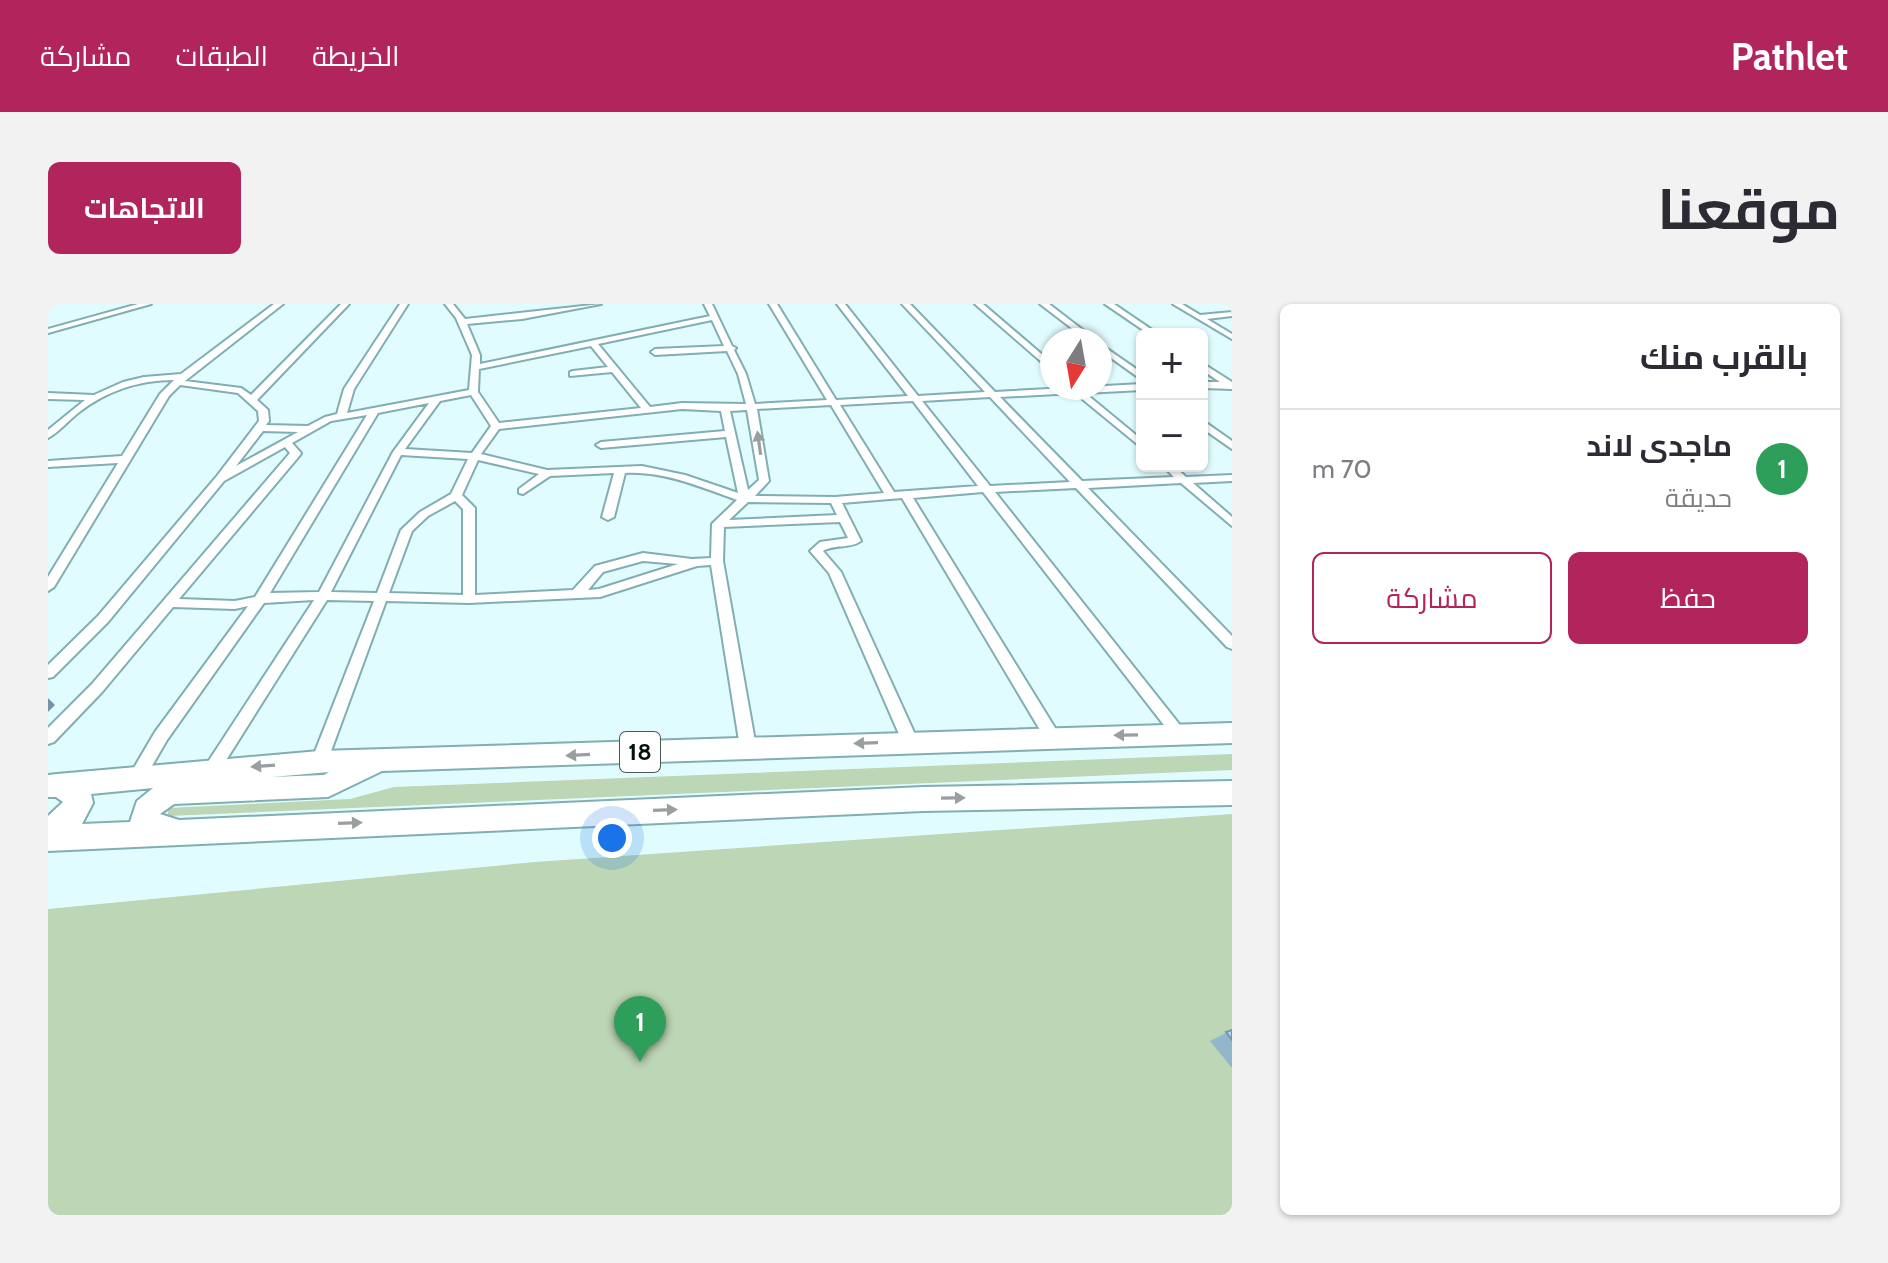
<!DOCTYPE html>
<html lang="ar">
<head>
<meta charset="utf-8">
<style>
	:root { --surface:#fff; --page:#f2f2f3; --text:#2b2b33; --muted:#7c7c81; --line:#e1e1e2; --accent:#b2245c }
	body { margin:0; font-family:Cabin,Cairo,sans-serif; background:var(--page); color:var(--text); direction:rtl }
	.controls { position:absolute; right:24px; top:24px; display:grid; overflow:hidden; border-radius:12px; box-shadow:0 2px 6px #0004 }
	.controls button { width:72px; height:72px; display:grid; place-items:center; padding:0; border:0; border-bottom:2px solid var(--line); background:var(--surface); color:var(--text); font:40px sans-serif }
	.compass { position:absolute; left:992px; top:24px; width:72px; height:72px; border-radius:50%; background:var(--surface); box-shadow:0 2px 6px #0004; rotate:191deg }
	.you { position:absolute; left:564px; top:534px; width:28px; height:28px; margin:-20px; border:6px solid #fff; border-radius:50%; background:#1a73e8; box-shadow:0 0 0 12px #1a73e833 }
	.badge { display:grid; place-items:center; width:52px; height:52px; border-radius:50%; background:var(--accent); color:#fff; font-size:26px; font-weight:700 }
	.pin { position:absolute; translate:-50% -66px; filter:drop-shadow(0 2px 4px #0008) }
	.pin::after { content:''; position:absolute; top:42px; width:28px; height:24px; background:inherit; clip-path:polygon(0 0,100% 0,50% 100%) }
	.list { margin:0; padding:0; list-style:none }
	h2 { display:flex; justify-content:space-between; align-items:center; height:104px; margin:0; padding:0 32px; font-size:34px }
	h2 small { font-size:26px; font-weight:400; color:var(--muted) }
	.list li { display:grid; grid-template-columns:52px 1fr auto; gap:24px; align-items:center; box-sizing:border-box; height:120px; padding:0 32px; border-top:2px solid var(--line) }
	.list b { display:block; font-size:30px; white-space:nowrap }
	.list p { margin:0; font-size:26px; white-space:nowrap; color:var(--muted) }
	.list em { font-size:26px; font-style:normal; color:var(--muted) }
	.actions { display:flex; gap:16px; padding:24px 32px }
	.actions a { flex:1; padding:18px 0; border:2px solid var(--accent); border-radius:12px; text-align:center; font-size:28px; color:var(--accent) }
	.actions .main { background:var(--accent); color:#fff }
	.map { position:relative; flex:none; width:1184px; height:911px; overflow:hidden; direction:ltr; border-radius:12px }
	header { display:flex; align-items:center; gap:48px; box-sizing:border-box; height:112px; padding:0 40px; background:var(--accent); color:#fff }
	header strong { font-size:38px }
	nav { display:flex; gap:44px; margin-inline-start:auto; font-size:28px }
	.intro { display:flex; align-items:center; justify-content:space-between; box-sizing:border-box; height:192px; padding:0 48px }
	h1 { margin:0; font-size:56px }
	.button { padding:20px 36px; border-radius:12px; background:var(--accent); color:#fff; font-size:28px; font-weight:700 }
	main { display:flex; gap:48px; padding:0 48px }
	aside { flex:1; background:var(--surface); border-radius:12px; box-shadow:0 2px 6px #0004 }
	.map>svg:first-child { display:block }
</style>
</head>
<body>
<header>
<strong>Pathlet</strong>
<nav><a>الخريطة</a><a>الطبقات</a><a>مشاركة</a></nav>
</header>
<div class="intro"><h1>موقعنا</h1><a class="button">الاتجاهات</a></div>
<main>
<aside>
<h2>بالقرب منك<small></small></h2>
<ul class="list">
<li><span class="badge" style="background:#2e9e5b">1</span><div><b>ماجدی لاند</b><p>حديقة</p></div><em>70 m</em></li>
</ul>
<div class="actions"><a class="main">حفظ</a><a>مشاركة</a></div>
</aside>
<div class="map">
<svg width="1184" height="911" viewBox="0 0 1184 911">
	<rect width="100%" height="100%" fill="#e1fcfe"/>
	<g fill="#bdd6b5">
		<path d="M1184,450v16l-1064,46v-8l182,-9 44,-12z"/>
		<path d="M1184,510v401h-1184v-306l487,-47z"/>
	</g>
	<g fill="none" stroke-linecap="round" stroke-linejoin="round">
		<defs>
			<g id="minor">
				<path d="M90,0h13l-103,29v-4z"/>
				<path d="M226,0h9l-98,77 56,7 10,7 90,-91h8l-92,96 11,10 1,11 -3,4 42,1 17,-9 12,-3 7,-25 56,-85h8l-54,85 -7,24 122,-23 3,-35 -16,-37 -11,-14h8l12,15 136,-15 -79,15 -55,5 13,31v9l230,-48 -6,-12h8l20,42 4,2 -2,2 12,24 9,30 72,-4 -58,-96h8l59,96 72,-4 -71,-92h8l73,92 67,-4 -83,-88h8l85,88 147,-8v6l-57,3 57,47v8l-67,-55 -75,4 82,84 92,-4 -11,-11h11l12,11 46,-2v6l-39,2 39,34v9l-51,-43 -93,5 144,148v13l-5,-2 -151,-159 -81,4 192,242 -8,6 -5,-2 -191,-246 -70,6 147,238 -8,6 -6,-2 -144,-242 -60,5 19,38c-11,8 -27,3 -38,10l18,21 77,169 -2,4h-12l-2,-4 -73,-168 -19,-22 10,-9 28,-4 -8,-16 -116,5 -1,34 33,186 -2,4 -6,2 -8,-6 -29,-182 -14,1 -97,31 -131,6 -83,-2 -59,161 -2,4h-12l-2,-4 63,-161 -47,-1 -109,173h-12l-2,-4 2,-4 108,-165 -50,3 -97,137 -25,43h-12l-2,-5 27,-46 93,-126 -13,3 -62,-2 -71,85 -48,50 -6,2v-16l44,-44 198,-231 -5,-6 -61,34 -116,141 -55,55 -5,1v-13l50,-49 119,-140 42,-55 -1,-10 -20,-18 -58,-8 -11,11 -115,191 -6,4v-14l70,-114 -70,4v-6l74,-5 38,-62 14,-14c-35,0 -68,11 -96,33 -10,8 -19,19 -30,25v-8l37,-30 -37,-1v-6l46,2 29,-13 21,-5 37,-3zM664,16l12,26 -69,3 -4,3 4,3 72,-4 11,23 8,30 -64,-1 -32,4 -52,-63zM543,42l17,21 -35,4 -3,1v4l42,-4 29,36 -142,15 -21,-31 1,-23zM423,91l20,31 -19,27 -67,-4 35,-48zM942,93l80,85 -80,4 -68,-85zM865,97l65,85 -84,6 -54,-87zM381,99l-36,49 -74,140 -49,1 108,-180zM783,101l53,88 -49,4 -80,-1 14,-15 -12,-72zM634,105l39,2 4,20 -124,11 -5,3 5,3 125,-11 12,56 -53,-18 -43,-9 -95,4 -66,-16 18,-25zM699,106l12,70 -11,10 -18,-79zM319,111l-112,182 -20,4 -56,-2 121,-144 1,-2 -9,-10 39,-22zM215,127l35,1 -62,34zM353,151l67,4 -17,35 -31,18 -19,18 -24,63 -46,-1zM430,156l61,14 -20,15v4l4,1 27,-18 64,-3 -12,44 6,3 6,-3 11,-44c39,-2 76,14 112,27l-25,24 -1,34 -19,1 -49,-6 -48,13 -22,24 -98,5v-87l-13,-13zM407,197l8,8v86l-74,-2 23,-62 16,-15zM700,198l83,1 6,12 -108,5zM595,257l35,3 -79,25 -11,1 15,-18z"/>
				<path d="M927,0h8l69,59v8z"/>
				<path d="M992,0h9l47,36h-9z"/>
				<path d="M1057,0h9l44,30h-9z"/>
				<path d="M1125,0h9l18,11 32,-3v4l-25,3 25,15v5z"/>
				<path d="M1052,40l42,29v7l-42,-30z"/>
				<path d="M1154,59l30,19v7l-30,-1v-6h18l-18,-12z"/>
				<path d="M1154,116l30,21v8l-30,-21z"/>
			</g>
			<path id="trunk" d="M1184,419v20l-850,28 -54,26 -154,7 -14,10 19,6 744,-33 309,-6v24l-309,6 -875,40v-35l15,-14 -7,-5h-8v-22l9,-1 262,-23zM281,468l-5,3 -52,2zM105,484l-16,13 -7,21 -48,2 11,-21 -2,-9z"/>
		</defs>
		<use href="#minor" stroke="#81aeb2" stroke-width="4"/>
		<use href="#trunk" stroke="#81aeb2" stroke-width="4"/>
		<use href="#minor" fill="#fff" fill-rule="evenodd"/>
		<use href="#trunk" fill="#fff" fill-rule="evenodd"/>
	</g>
	<path fill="#92b6cc" d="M1184,726v38l-22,-27z"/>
	<path fill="#7794a6" d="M0,394l7,7 -7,7z"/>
	<path fill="#aad4ed" stroke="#7794a6" stroke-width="2" d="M1184,726v10l-6,-8z"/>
	<defs><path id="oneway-solid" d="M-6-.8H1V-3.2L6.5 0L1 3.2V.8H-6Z" transform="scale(2)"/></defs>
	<g fill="#999fa0">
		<use href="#oneway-solid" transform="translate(711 139) rotate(-98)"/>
		<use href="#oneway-solid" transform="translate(1078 431) rotate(179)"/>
		<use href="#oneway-solid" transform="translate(818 439) rotate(178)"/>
		<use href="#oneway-solid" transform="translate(530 451) rotate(177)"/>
		<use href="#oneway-solid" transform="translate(215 462) rotate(176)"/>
		<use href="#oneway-solid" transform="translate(905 494) rotate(-1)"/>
		<use href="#oneway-solid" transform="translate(617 506) rotate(-2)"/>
		<use href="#oneway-solid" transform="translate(302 519) rotate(-2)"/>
	</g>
	<g text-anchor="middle" stroke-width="7" stroke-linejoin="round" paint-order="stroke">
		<rect fill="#fff" stroke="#4d5758" stroke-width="2" x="572" y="428" width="40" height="40" rx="6"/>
		<g font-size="24" font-weight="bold" fill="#010f11">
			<text x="592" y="456">18</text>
		</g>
	</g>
</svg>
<div class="controls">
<button>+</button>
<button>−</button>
</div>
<svg class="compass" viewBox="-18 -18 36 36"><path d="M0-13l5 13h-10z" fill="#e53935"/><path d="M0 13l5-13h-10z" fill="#7c7c81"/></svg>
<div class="you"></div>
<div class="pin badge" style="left:592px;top:758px;background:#2e9e5b">1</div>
</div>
</main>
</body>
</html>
